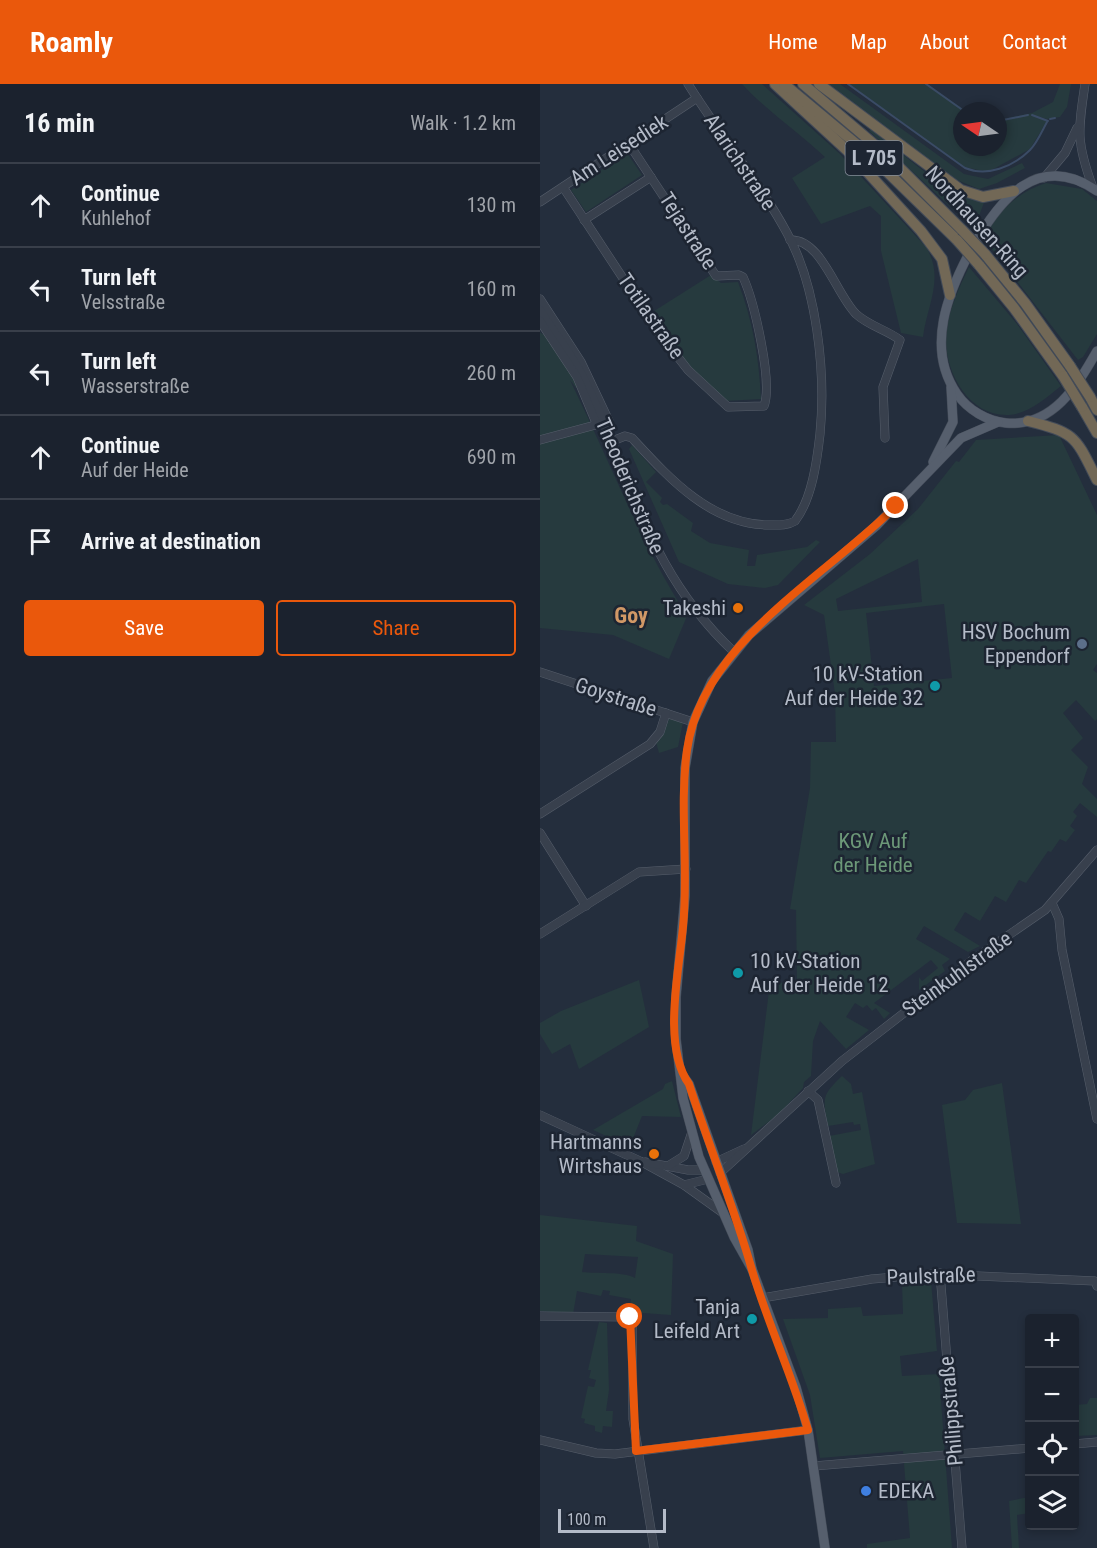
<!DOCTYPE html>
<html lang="en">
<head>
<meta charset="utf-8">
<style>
	:root { --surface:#1b222e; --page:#282f3a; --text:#f1f3f6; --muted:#a0a4aa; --line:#393f4a; --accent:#ea580c }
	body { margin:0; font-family:"Roboto Condensed",sans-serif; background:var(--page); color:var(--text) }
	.controls { position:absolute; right:18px; bottom:18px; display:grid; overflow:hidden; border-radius:6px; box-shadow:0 3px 9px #0003 }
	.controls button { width:54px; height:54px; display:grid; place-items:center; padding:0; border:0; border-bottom:2px solid var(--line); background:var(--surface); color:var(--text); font:30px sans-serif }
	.compass { position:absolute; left:413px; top:18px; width:54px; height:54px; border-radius:50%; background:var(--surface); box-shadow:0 3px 9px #0003; rotate:283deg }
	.scale { position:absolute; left:18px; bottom:15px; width:108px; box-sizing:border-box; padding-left:6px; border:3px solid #b4bbc8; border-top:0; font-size:16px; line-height:21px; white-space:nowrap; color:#b4bbc8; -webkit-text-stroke:4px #1d2532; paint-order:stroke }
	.stop { position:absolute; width:18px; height:18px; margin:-14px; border:4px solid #ea580c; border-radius:50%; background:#fff }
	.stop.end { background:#ea580c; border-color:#fff; box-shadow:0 2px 6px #0008 }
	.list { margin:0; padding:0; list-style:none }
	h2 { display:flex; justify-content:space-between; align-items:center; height:78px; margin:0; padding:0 24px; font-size:26px }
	h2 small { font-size:20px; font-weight:400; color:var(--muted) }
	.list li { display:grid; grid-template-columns:39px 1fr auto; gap:18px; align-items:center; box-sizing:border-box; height:84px; padding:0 24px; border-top:2px solid var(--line) }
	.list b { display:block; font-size:22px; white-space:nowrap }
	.list p { margin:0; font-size:20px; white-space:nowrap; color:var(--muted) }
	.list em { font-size:20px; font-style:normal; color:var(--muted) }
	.actions { display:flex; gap:12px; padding:18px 24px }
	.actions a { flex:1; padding:14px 0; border:2px solid var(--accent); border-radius:6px; text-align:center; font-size:21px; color:var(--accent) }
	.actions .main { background:var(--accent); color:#fff }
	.icon { flex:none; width:33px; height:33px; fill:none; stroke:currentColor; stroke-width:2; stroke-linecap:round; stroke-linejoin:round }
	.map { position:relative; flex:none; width:557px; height:1464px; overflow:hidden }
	header { display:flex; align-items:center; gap:36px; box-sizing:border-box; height:84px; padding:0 30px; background:var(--accent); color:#fff }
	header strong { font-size:28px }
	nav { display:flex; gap:33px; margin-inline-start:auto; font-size:21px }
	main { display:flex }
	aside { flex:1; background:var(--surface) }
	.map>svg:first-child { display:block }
</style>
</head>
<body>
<header>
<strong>Roamly</strong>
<nav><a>Home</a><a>Map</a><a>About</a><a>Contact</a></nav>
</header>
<main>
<aside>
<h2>16 min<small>Walk · 1.2 km</small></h2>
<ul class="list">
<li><svg class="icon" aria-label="ahead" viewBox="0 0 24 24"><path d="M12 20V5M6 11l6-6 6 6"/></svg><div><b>Continue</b><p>Kuhlehof</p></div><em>130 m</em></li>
<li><svg class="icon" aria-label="left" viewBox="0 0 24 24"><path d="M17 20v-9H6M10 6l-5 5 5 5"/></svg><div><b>Turn left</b><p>Velsstraße</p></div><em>160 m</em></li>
<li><svg class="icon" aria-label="left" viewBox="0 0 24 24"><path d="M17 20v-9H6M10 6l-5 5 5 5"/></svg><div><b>Turn left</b><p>Wasserstraße</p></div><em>260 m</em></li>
<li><svg class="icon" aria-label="ahead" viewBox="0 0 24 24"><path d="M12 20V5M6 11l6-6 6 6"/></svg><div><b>Continue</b><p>Auf der Heide</p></div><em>690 m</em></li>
<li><svg class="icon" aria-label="arrive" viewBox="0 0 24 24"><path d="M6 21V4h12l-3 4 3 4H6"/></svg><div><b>Arrive at destination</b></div></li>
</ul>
<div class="actions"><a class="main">Save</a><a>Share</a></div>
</aside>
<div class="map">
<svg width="557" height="1464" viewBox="0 0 557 1464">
	<rect width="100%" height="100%" fill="#242e3d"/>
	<g fill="#263a3e" fill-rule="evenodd">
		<path d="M202,0h20l78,70 86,93c19,31 1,58 -3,90l-22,-4 -20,-82v-35l-11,-10 -49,18 -29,-46 33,-21c-27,-25 -58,-46 -83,-73z"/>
		<path d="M289,0h11l124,90 24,5 34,-16 3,5 -28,15 -18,6 -22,-9z"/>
		<path d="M309,0h78l39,27h-4v36h36v-27l34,-7 21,-11 7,-18h11l-4,23 -7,10 -13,2 -16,-4 16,6 -17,28 -42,23 -24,-5z"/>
		<path d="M331,44c29,22 78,72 114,72l-11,29 -105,-98z"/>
		<path d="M87,69l15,22 -56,37 -15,-22z"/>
		<path d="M506,99l36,6 15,12v133l-14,23 -5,3 -90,-116 -3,-8c14,-26 33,-44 61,-53z"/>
		<path d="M429,183l48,57 44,62c-15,12 -33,28 -52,29 -38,2 -63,-40 -63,-74 0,-26 12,-51 23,-74z"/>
		<path d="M171,191l10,8 17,-1c15,39 21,76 23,117l-35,2 -39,-36 -36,-52z"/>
		<path d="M0,248l2,2 3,-2 7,8 -5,3 6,-1 17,27 -4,3 5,-2 9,16 -4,2 -6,-8c39,79 69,161 117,236l-18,43 -56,-24 -73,-7z"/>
		<path d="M519,351l38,80v149l-4,6 4,3v46l-2,2 -19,-21 -13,13 20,25 -12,12 17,17 -6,17 15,15v18l-17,-14 -7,9 4,4 -7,10 5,4 -9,12 -6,-3 -9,13 -3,-1 -22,32 -7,-3 -13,22 -11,-6 -15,25 -15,-9 -11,18 26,16 -12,6 -44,-26 -8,13 34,20 -8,6 3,6 -26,19v-13l3,4 16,-13 -7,-8 -57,43 16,10 -6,6 -8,-11 -4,3 -5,-6 -4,3 -8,-5 -9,14 23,13 -23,19 -26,-28 -7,20 -2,35 -7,6 -1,6 -25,27 -27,20 19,-152 27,-1 -1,-72 -6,-1 20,-121 1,-46h25l-1,-48 -11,-79 -20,-10 66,-51 48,-45 38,-48 3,1 17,-22zM378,475l4,43 -84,9 -2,-12zM404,520l8,74 -78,8 -8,-73z"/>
		<path d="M92,361l24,27 -10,10 16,16 -2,4 3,3 4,-1 26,19 -2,8 19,12 39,7 -2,16h8l2,-11 50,-8 9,-7 4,2 -42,43 -13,3 -37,-4 -49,-22 -50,-113z"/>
		<path d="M129,635l14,3 -5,25 -19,6 -3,-11 6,-6z"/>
		<path d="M99,896l10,47 -70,42 -9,-25 -18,10 -12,-20v-11l21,-12z"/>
		<path d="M302,992l9,8 2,10 9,-2 13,72 -32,10 -6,-2 -8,-36 32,-6 -1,-6 -6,1 -1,-3 -25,4c-5,-28 -7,-30 14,-50z"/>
		<path d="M132,997l9,36 -39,-1 -8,20 -10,8 -31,-14 70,-41 2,-5z"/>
		<path d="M462,999l19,141 -64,-1 -15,-118 23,-5 8,-10z"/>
		<path d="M0,1131l97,11 -1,15 37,13 -2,61 -42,-3 2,-13 -22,-4 1,-4 -7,-1 -2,6 -24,-5 -4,23 -33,-3zM45,1170l53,3 -3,21c-13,-7 -38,-4 -53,-6z"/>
		<path d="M391,1197l6,70 -37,5 2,20 37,-2 13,174h-85v-4l43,-6 -7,-87 -83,7 -10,-63 -27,-76 45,-1v-9l33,-2 2,9 40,-2 -1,-30z"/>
		<path d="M59,1238l8,1 2,67 -3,21h7l-1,16 -9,-1 -1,7 -7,-2v-5l-11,-3 1,-4 -4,-1 7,-32 6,1 2,-7 -7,-2 2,-8h-3z"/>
		<path d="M550,1314h7v37l-22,1v-31l12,-1z"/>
		<path d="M489,1413v16l-12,2 2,33h-7l-3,-47z"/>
	</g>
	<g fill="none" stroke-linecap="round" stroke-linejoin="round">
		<g stroke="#3a4b65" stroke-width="2">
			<path d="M308,0l117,84c22,9 48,-1 65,-18 7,-7 12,-19 17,-28"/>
			<path d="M386,0l38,27"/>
			<path d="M492,31l16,6"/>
			<path d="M510,35l5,-1"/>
			<path d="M458,37l30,-6"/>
		</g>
		<defs>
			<g id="minor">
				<path d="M545,0c-7,47 -9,58 8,104"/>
				<path d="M504,94l21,-25 12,-25"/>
				<path d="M23,103l96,146 29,37 40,37 36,-1c9,-24 -10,-105 -21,-129l-4,-2 -23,1 -87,-132"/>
				<path d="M0,118l157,-104"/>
				<path d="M44,136l67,-43"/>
				<path d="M250,156c31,-2 46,54 66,74 13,12 31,16 44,26l-17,47 2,51"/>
				<path d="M0,215l41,63 28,59"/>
				<path d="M0,226c15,24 34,47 46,73 49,101 61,187 148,269"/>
				<path d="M0,237l37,56 20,48"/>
				<path d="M0,356l59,-16"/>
				<path d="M70,358l15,-6 7,2c37,40 78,86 136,87 9,0 19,1 27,-4 17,-22 22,-60 25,-87 6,-61 -3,-147 -33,-201 -28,-52 -68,-99 -99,-149"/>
				<path d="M0,588l153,50"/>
				<path d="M0,730l110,-70 10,-12 6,-19"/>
				<path d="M0,749l46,73"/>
				<path d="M512,819l7,16 3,31 35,169"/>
				<path d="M0,850l99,-62 47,-3"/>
				<path d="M268,1007l10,9 18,83"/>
				<path d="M0,1031l100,46 44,24 39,28"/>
				<path d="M105,1078l43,8h17"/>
				<path d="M176,1078l28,-13"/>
				<path d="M128,1082l16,-10 8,-24"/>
				<path d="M180,1089l122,-112 129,-100 74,-51 52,-60"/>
				<path d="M144,1101l24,-6"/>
				<path d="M400,1189l22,275"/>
				<path d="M222,1214l110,-19 61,-5 162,7 2,5"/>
				<path d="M0,1232l90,1 2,2 1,100 21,129"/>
				<path d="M0,1356l56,13 19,1 193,-24"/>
				<path d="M534,1360l23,-2"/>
				<path d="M274,1382l216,-18"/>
			</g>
			<g id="major">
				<path d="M557,107c-59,-41 -98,9 -125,57 -24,44 -47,100 -15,146 11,16 30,27 49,29 47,4 71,-37 91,-72"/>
				<path d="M393,378l20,-40 -2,-35"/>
				<path d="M143,992l6,8 59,166 4,19 44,118 12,43 17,118"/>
				<path d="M212,1185l-18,-32 -35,-80 -16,-59 -7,-59v-42l9,-101v-128l8,-46 19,-41 37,-46 127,-109 85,-88 37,-16"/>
			</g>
			<g id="highway">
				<path d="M235,0l75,69 71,78 21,28 8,36"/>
				<path d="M244,0l88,73 85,83"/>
				<path d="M263,0l86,73 73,73"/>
				<path d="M279,0l142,106 22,7 31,-6"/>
				<path d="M445,170l40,49 45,63"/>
				<path d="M439,181l35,43 49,68"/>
				<path d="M550,313l7,13"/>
				<path d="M542,323l15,26"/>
				<path d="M488,337c48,12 47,15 69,59"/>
			</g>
		</defs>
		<use href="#minor" stroke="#565e6b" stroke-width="9"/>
		<use href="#major" stroke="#414956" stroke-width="10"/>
		<use href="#highway" stroke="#434b58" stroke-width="12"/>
		<use href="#minor" stroke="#38404d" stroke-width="8"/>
		<use href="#major" stroke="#565f6d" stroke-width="9"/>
		<use href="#highway" stroke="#726856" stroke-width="10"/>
		<defs>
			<g id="highway-bridge">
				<path d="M422,146l23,24"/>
				<path d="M417,156l22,25"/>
				<path d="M530,282l20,31"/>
				<path d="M523,292l19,31"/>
			</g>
		</defs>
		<use href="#highway-bridge" stroke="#434b58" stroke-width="12" stroke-linecap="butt"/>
		<use href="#highway-bridge" stroke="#726856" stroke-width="10"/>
	</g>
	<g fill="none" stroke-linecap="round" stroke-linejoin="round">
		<path stroke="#ea580c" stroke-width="8" d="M90,1233l6,134 172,-21c-16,-55 -40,-106 -56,-160 -18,-63 -43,-124 -63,-186 -27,-38 -10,-113 -6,-157 6,-59 -4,-119 4,-177 15,-107 137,-172 209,-244"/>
	</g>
	<g fill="#e8710a" stroke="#1d2532" stroke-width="2">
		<circle cx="198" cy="524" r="6"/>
		<circle cx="114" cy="1070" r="6"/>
	</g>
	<circle fill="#5c6f8a" stroke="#1d2532" stroke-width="2" cx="542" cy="560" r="6"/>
	<g fill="#0f9aa8" stroke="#1d2532" stroke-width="2">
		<circle cx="395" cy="602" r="6"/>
		<circle cx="198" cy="889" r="6"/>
		<circle cx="212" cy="1235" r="6"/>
	</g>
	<circle fill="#3f7fe0" stroke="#1d2532" stroke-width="2" cx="326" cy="1407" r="6"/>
	<g text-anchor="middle" stroke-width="5" stroke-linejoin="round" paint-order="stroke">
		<rect fill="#1d2532" stroke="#878e9b" stroke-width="1.5" x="305.5" y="57" width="57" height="34" rx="4.5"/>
		<g font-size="20" font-weight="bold" fill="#b4bbc8">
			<text x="334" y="81">L 705</text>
		</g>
		<g font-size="21" fill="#b4bbc8" stroke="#1d2532">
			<text transform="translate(79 66) rotate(-33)" y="7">Am Leisediek</text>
			<text transform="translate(200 78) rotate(56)" y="7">Alarichstraße</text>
			<text transform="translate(437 138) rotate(48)" y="7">Nordhausen-Ring</text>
			<text transform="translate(148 147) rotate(57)" y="7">Tejastraße</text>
			<text transform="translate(111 232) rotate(55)" y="7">Totilastraße</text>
			<text transform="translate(90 402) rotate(67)" y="7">Theoderichstraße</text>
			<text transform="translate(76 613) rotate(18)" y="7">Goystraße</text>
			<text transform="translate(417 890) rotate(-36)" y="7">Steinkuhlstraße</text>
			<text transform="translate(391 1192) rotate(-2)" y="7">Paulstraße</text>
			<text transform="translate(411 1327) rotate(-95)" y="7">Philippstraße</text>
		</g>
		<g font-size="21" fill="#b4bbc8" stroke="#1d2532" text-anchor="end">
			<text x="186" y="531">Takeshi</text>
			<text x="530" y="555">HSV Bochum<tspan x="530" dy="24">Eppendorf</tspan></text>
			<text x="383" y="597">10 kV-Station<tspan x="383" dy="24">Auf der Heide 32</tspan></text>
			<text x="210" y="884" text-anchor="start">10 kV-Station<tspan x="210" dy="24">Auf der Heide 12</tspan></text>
			<text x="102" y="1065">Hartmanns<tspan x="102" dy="24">Wirtshaus</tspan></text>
			<text x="200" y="1230">Tanja<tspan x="200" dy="24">Leifeld Art</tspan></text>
			<text x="338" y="1414" text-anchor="start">EDEKA</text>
		</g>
		<g font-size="21" fill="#6c9878" stroke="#1d2532">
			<text x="333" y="764">KGV Auf<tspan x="333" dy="24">der Heide</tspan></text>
		</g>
		<g font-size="22" font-weight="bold" fill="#d19866" stroke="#1d2532">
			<text x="91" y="539">Goy</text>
		</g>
	</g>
</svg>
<div class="controls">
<button>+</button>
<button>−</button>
<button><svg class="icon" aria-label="locate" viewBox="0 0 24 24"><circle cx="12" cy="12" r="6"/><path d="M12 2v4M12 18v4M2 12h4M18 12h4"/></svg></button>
<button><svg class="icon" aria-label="layers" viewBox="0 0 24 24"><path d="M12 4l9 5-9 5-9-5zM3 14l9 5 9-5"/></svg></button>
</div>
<svg class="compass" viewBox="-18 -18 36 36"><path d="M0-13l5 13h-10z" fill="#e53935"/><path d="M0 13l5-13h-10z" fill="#a0a4aa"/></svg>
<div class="scale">100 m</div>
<div class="stop" style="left:90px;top:1233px"></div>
<div class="stop end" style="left:356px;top:422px"></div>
</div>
</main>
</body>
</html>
